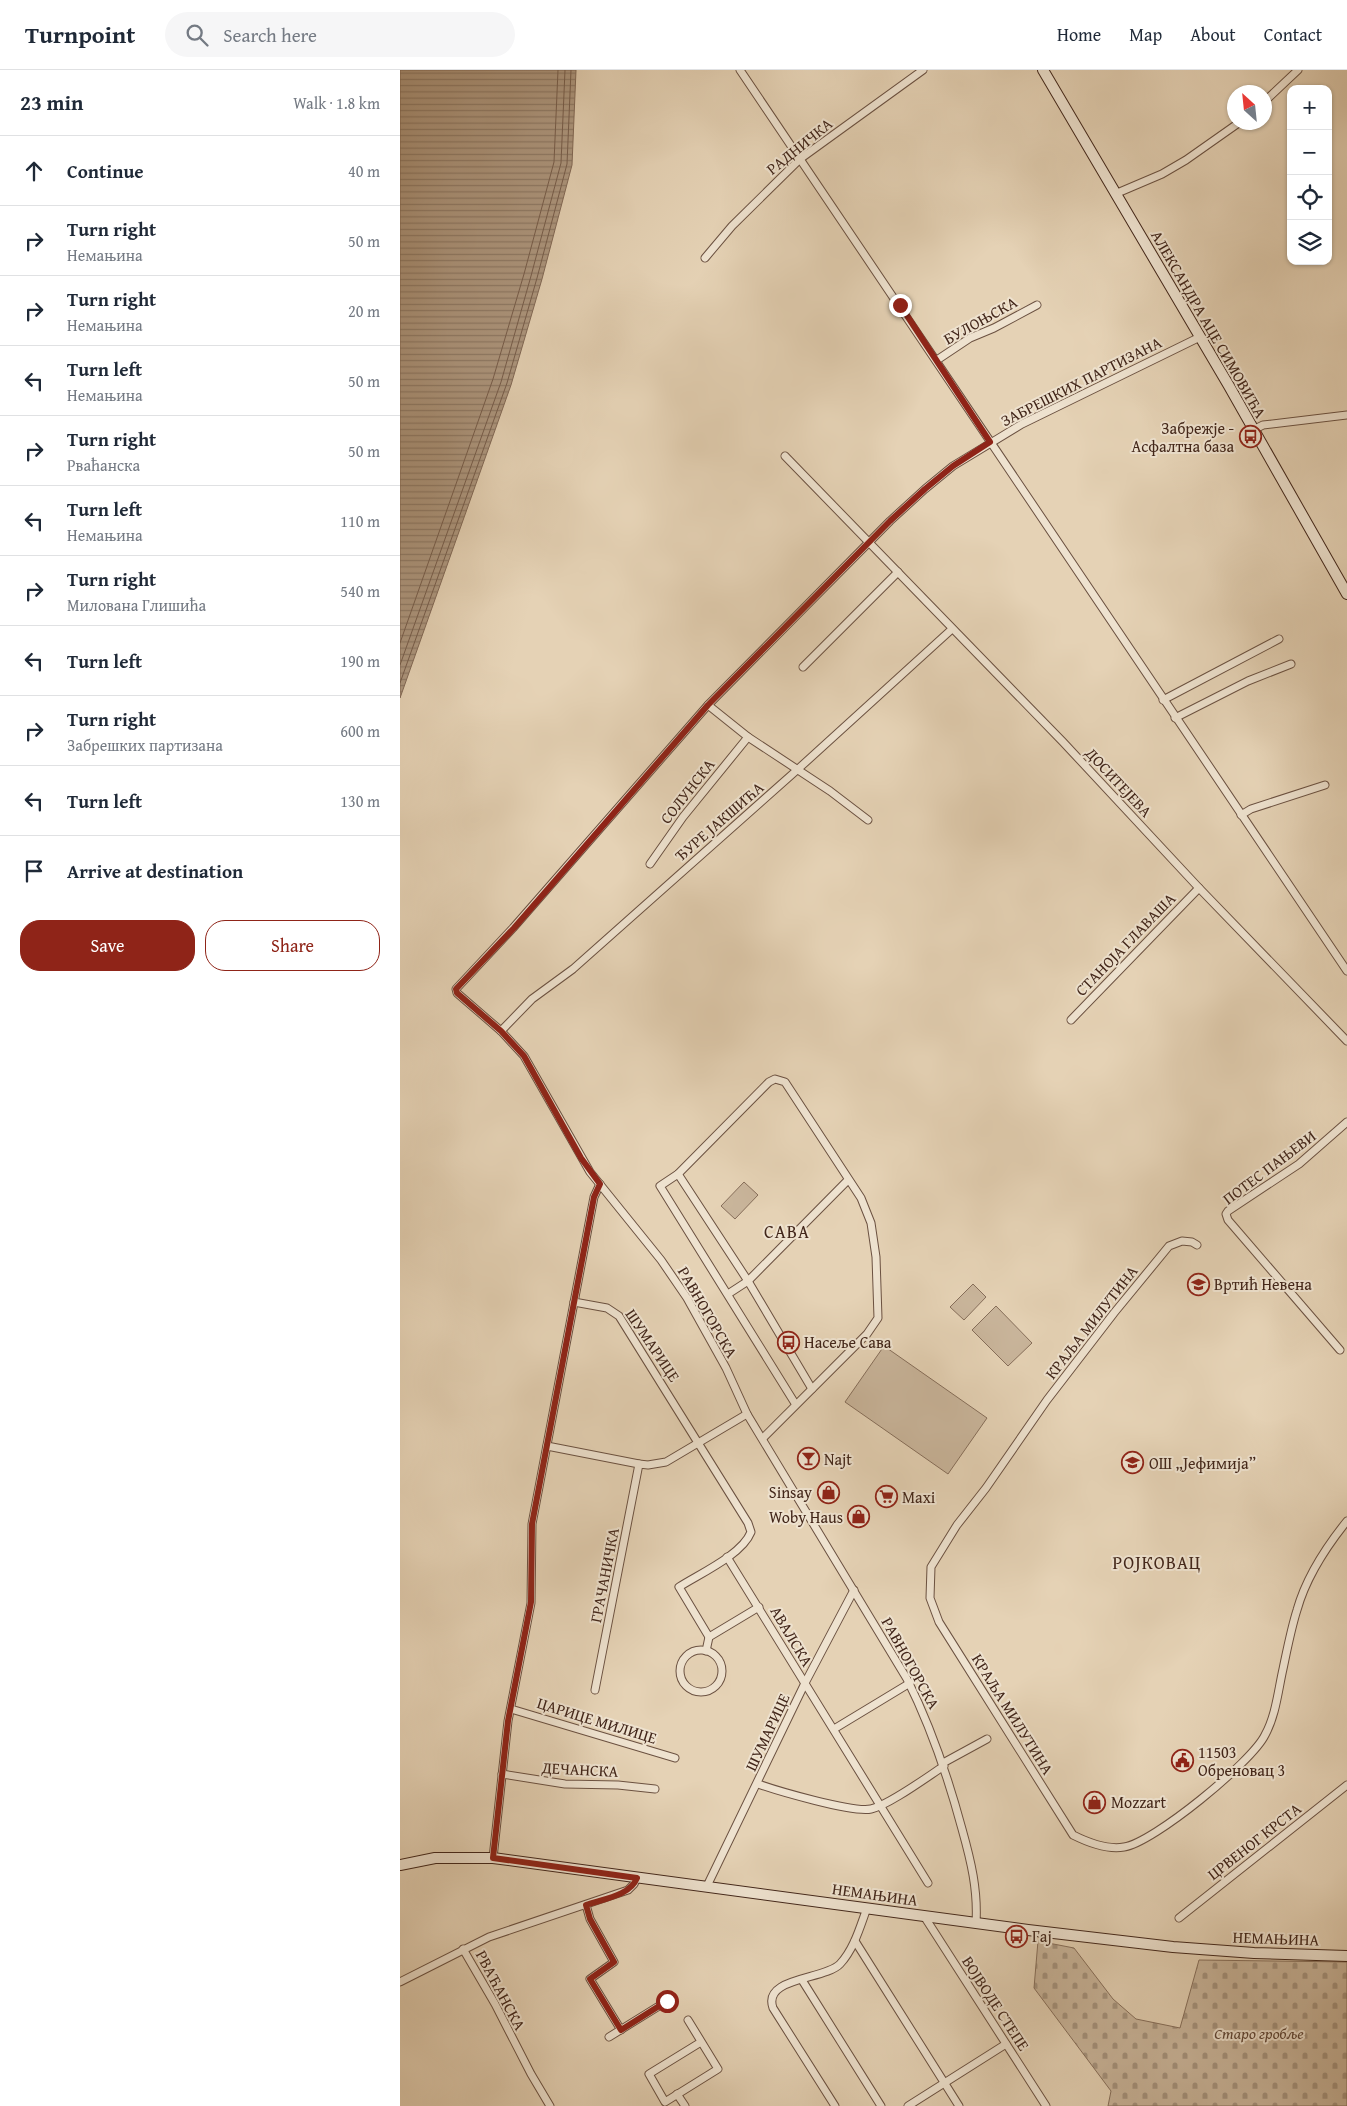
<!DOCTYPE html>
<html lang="en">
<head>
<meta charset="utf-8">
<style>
	:root { --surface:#fff; --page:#f6f6f7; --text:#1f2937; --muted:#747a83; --line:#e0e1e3; --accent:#8f2418 }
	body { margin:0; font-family:"Gentium Book Plus",serif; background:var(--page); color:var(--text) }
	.controls { position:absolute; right:15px; top:15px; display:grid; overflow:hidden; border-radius:10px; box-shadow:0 1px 4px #0004 }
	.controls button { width:45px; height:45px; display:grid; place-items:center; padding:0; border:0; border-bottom:1px solid var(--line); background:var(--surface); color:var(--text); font:25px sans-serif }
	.compass { position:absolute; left:827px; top:15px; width:45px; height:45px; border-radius:50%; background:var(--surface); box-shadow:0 1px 4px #0004; rotate:333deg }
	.stop { position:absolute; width:15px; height:15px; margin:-11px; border:4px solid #8f2418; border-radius:50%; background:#fff }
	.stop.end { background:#8f2418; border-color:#fff; box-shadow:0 1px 5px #0008 }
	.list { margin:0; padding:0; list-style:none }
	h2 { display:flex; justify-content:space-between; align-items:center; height:65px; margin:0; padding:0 20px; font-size:21px }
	h2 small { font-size:16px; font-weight:400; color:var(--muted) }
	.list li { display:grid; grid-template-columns:32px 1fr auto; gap:15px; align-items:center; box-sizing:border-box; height:70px; padding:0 20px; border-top:1px solid var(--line) }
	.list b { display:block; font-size:19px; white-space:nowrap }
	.list p { margin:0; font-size:16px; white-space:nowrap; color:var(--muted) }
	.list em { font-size:16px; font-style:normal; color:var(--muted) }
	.actions { display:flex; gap:10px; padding:15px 20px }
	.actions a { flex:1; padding:11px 0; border:1px solid var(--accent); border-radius:20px; text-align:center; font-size:18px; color:var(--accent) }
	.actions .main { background:var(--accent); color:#fff }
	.icon { flex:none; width:28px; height:28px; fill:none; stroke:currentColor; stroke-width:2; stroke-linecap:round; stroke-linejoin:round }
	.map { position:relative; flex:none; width:947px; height:2036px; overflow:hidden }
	header { display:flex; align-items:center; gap:30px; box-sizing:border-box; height:70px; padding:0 25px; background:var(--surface); border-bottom:1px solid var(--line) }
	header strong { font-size:24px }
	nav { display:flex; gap:28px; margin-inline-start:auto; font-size:18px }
	.search { width:350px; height:45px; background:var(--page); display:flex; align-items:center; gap:12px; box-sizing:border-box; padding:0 18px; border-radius:28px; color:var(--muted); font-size:19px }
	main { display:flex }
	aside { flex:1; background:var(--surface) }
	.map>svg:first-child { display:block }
</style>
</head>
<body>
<header>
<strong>Turnpoint</strong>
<div class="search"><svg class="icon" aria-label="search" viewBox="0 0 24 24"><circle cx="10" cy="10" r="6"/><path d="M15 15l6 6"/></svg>Search here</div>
<nav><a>Home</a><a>Map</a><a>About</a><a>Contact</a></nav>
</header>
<main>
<aside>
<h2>23 min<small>Walk · 1.8 km</small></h2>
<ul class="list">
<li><svg class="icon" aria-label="ahead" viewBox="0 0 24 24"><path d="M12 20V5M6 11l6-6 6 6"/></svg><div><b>Continue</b></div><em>40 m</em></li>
<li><svg class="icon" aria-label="right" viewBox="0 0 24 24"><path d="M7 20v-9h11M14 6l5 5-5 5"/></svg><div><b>Turn right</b><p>Немањина</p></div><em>50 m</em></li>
<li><svg class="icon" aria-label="right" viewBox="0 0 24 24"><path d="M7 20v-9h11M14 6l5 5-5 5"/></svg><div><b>Turn right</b><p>Немањина</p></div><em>20 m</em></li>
<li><svg class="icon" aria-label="left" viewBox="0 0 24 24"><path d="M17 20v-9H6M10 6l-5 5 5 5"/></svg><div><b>Turn left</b><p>Немањина</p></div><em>50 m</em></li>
<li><svg class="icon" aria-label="right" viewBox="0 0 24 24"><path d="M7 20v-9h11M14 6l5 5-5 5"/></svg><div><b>Turn right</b><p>Рваћанска</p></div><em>50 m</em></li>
<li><svg class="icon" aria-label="left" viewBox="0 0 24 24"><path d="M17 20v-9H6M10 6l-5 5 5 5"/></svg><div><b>Turn left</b><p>Немањина</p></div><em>110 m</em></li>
<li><svg class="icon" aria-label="right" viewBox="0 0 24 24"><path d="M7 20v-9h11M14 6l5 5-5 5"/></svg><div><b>Turn right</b><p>Милована Глишића</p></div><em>540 m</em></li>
<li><svg class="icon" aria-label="left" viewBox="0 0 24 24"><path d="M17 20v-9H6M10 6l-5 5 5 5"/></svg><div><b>Turn left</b></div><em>190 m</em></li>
<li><svg class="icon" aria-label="right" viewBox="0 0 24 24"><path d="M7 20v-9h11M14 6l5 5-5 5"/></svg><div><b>Turn right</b><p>Забрешких партизана</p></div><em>600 m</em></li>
<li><svg class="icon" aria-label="left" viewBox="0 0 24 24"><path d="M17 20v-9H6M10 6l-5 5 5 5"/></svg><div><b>Turn left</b></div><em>130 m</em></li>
<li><svg class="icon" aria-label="arrive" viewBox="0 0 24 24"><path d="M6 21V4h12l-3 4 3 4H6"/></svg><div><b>Arrive at destination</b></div></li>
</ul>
<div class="actions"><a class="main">Save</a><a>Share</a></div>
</aside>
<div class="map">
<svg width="947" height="2036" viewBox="0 0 947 2036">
	<defs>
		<pattern id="cemetery-stones" width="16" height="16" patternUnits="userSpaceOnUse" patternTransform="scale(1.25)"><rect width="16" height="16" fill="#c9b59b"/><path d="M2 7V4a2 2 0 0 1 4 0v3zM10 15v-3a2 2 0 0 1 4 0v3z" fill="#a5937e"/></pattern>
		<pattern id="water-rules" width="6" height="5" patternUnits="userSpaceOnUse" patternTransform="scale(1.25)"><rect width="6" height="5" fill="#ae9880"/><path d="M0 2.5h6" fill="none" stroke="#8f7c68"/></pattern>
	</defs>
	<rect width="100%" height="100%" fill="#e5d2b5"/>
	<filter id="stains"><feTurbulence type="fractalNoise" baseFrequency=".004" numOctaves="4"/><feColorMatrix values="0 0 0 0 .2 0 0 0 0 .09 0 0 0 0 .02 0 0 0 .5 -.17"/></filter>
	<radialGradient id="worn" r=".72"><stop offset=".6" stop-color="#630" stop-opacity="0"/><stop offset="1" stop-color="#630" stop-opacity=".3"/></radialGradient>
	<path fill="url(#cemetery-stones)" stroke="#866e5a" d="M638,1871l36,7 39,51 23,20 44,9 19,-68 148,2v144h-239l3,-15 -77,-103z"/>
	<g fill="#c9b59b" stroke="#866e5a">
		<path d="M344,1112l14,13 -23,24 -14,-13z"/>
		<path d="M573,1214l13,13 -22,23 -14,-13z"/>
		<path d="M596,1236l36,37 -24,23 -36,-36z"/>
		<path d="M484,1276l103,72 -39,56 -103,-72z"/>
	</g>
	<path fill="url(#water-rules)" stroke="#836a57" d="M0,0h176l-4,95 -30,114 -31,106 -111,313z"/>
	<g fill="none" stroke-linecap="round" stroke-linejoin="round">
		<g stroke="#785f4d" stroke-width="1">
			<path d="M0,573l93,-264 31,-105 30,-112 4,-92"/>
			<path d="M0,595l101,-283 30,-106 30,-113 4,-93"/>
			<path d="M0,613l107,-300 30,-105 30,-114 4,-94"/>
		</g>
		<defs>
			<g id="street">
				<path d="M340,0l607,901"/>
				<path d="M864,32l34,-32"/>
				<path d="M715,124l47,-20 24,-14 54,-38"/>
				<path d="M305,188l27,-32 68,-67 123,-89"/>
				<path d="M537,290l33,-22 24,-10 43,-23"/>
				<path d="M853,360l10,-5 84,-10"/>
				<path d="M385,386l278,286 136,146 148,153"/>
				<path d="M403,597l95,-95"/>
				<path d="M763,630l116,-61"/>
				<path d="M308,635l40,32 82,54 38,29"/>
				<path d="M775,648l73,-37 43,-17"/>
				<path d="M841,745l10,-6 74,-24"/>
				<path d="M250,794l33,-47 65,-80"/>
				<path d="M671,950l128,-132"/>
				<path d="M101,961l31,-32 41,-30 224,-199 155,-141"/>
				<path d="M278,1104l70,107 64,108"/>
				<path d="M797,1175l-5,-3 -10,-1 -13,5 -55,67 -67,87 -61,88 -29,37 -26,42 -1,31 9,24 134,213c14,7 34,15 51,12 29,-4 128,-85 141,-112 11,-20 13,-44 18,-66 4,-19 8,-40 14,-59 9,-32 29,-63 50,-89"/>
				<path d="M328,1224l20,-13 100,-101"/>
				<path d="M174,1232l33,6 12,8 129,207 3,9c-9,23 -52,42 -72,55l30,50"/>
				<path d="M940,1280l-112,-130 -2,-6 2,-3 71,-47 48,-42"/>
				<path d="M363,1368l104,-104 11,-16 -2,-61 -5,-34 -10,-25 -76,-116 -10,-3 -6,3 -91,92 -18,12 136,219"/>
				<path d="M147,1376l92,18"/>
				<path d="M327,1487l201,326"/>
				<circle cx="301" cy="1601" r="21"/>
				<path d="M306,1581l3,-14 50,-30"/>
				<path d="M195,1620l44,-226 9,1 18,-3 81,-48"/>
				<path d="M111,1639l164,49"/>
				<path d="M434,1659l76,-46"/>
				<path d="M543,1693l44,-24"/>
				<path d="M102,1704l63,10 53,1 37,4"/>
				<path d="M358,1714c20,7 95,29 113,25 18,-4 56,-32 73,-43"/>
				<path d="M93,1788l15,-137 23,-118 1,-79 62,-327 6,-13"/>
				<path d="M307,1816l98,-203 49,-93"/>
				<path d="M186,1835l4,14 24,43 -24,17 31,51"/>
				<path d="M524,1846l122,190"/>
				<path d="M779,1848l168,-133"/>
				<path d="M576,1853c2,-33 -5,-62 -14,-94 -14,-52 -31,-102 -55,-150l-160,-265 -21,-46 -39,-70 -26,-38 -71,-88 -66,-116 -23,-25 -44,-38 -1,-4 57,-61 195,-223 182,-184 35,-32 28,-23 69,-42 178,-87"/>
				<path d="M455,1871l104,165"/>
				<path d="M63,1879l32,55 36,70 19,32"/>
				<path d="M402,1910l79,126"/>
				<path d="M0,1912l89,-45 139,-47 6,-6 3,-6"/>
				<path d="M288,1950l30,49 -53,33 -16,-28 52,-32"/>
				<path d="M209,1967l58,-36"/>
				<path d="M277,2024l8,12"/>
				<path d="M435,2036l-62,-98c-11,-31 52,-28 67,-44 14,-15 20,-37 27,-56"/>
				<path d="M508,2036l98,-62"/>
			</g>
			<g id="secondary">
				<path d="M643,0l186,316 118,208"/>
				<path d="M0,1795l35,-7h58l535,72 145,17 81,6 93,3"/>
			</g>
		</defs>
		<use href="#street" stroke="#6b5141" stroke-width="9"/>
		<use href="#secondary" stroke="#42261a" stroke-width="12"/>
		<use href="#street" stroke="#eee2cf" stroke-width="7"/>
		<use href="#secondary" stroke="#eee2cf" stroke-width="10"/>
	</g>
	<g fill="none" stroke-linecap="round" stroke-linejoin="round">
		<path stroke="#8f2418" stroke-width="6" d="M267,1931l-46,29 -31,-51 24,-17 -24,-43 -4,-14c16,-6 44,-9 51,-27l-144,-20 15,-137 23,-119 1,-78 62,-327 6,-13 -19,-26 -57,-102 -23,-25 -44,-38 -1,-4 58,-61 194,-223 182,-184 35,-32 28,-23 37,-24 -90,-137"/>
	</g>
	<defs>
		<symbol id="bus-ring" viewBox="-11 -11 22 22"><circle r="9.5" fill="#eee2cf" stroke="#8f2418" stroke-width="1.5"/><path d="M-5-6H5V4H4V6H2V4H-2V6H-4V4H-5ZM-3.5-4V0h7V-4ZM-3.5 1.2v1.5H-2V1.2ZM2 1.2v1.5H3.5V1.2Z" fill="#8f2418"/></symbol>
		<symbol id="school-ring" viewBox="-11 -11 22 22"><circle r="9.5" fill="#eee2cf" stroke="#8f2418" stroke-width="1.5"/><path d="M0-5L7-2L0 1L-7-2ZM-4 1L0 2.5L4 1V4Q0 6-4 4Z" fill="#8f2418"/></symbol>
		<symbol id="bar-ring" viewBox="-11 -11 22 22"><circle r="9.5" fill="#eee2cf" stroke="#8f2418" stroke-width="1.5"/><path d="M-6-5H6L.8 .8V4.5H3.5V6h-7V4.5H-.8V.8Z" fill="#8f2418"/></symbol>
		<symbol id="shop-ring" viewBox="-11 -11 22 22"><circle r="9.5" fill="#eee2cf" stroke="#8f2418" stroke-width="1.5"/><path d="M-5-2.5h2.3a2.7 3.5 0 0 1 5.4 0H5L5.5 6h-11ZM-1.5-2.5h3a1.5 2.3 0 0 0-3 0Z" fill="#8f2418"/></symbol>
		<symbol id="supermarket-ring" viewBox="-11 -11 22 22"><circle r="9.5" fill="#eee2cf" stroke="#8f2418" stroke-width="1.5"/><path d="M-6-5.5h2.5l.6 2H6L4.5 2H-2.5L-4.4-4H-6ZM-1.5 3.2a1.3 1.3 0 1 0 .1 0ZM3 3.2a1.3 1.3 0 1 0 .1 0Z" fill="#8f2418"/></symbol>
		<symbol id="civic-ring" viewBox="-11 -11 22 22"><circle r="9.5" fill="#eee2cf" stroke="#8f2418" stroke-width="1.5"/><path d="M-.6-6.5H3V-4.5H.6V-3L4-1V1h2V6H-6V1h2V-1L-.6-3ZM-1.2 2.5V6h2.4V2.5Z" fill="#8f2418"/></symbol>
	</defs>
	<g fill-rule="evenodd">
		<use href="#bus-ring" x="838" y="354" width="25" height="25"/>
		<use href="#school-ring" x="786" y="1202" width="25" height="25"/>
		<use href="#bus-ring" x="376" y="1260" width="25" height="25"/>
		<use href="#bar-ring" x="396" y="1376" width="25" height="25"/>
		<use href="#school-ring" x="720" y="1380" width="25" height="25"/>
		<use href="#shop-ring" x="416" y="1410" width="25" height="25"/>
		<use href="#supermarket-ring" x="474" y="1414" width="25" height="25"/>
		<use href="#shop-ring" x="446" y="1434" width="25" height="25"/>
		<use href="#civic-ring" x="770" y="1678" width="25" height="25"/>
		<use href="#shop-ring" x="682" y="1720" width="25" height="25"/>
		<use href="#bus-ring" x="604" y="1854" width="25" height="25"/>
	</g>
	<g text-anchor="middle" stroke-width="4" stroke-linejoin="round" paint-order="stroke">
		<g font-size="16" fill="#42261a" stroke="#eee2cf">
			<text transform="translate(399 76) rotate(-39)" y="6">РАДНИЧКА</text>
			<text transform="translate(580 250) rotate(-29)" y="6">БУЛОЊСКА</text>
			<text transform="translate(809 254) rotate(60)" y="6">АЛЕКСАНДРА АЦЕ СИМОВИЋА</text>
			<text transform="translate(681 311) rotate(-27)" y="6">ЗАБРЕШКИХ ПАРТИЗАНА</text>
			<text transform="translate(719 712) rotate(47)" y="6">ДОСИТЕЈЕВА</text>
			<text transform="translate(287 721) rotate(-52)" y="6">СОЛУНСКА</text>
			<text transform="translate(319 751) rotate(-41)" y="6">ЂУРЕ ЈАКШИЋА</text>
			<text transform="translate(725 874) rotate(-46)" y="6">СТАНОЈА ГЛАВАША</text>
			<text transform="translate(869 1097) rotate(-37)" y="6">ПОТЕС ПАЊЕВИ</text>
			<text transform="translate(308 1242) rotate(60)" y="6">РАВНОГОРСКА</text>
			<text transform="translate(691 1252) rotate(-52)" y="6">КРАЉА МИЛУТИНА</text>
			<text transform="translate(253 1275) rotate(56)" y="6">ШУМАРИЦЕ</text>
			<text transform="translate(204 1505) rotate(-79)" y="6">ГРАЧАНИЧКА</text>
			<text transform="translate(392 1566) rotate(59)" y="6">АВАЛСКА</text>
			<text transform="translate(511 1593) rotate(61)" y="6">РАВНОГОРСКА</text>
			<text transform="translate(613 1644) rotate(58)" y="6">КРАЉА МИЛУТИНА</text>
			<text transform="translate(197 1650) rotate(17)" y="6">ЦАРИЦЕ МИЛИЦЕ</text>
			<text transform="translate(367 1662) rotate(-65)" y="6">ШУМАРИЦЕ</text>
			<text transform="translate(180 1699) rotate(3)" y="6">ДЕЧАНСКА</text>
			<text transform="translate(854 1771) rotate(-38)" y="6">ЦРВЕНОГ КРСТА</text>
			<text transform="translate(475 1824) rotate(8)" y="6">НЕМАЊИНА</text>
			<text transform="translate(876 1868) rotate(2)" y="6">НЕМАЊИНА</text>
			<text transform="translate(101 1920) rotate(62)" y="6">РВАЋАНСКА</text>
			<text transform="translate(596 1933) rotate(57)" y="6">ВОЈВОДЕ СТЕПЕ</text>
		</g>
		<g font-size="16" fill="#42261a" stroke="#eee2cf" text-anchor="start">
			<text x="834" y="364" text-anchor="end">Забрежје -<tspan x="834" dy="18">Асфалтна база</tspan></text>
			<text x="814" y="1220">Вртић Невена</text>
			<text x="404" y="1278">Насеље Сава</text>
			<text x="424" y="1395">Najt</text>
			<text x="749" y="1399">ОШ „Јефимија”</text>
			<text x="412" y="1428" text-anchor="end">Sinsay</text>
			<text x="502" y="1433">Maxi</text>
			<text x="443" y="1453" text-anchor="end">Woby Haus</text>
			<text x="798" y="1688">11503<tspan x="798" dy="18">Обреновац 3</tspan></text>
			<text x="711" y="1738">Mozzart</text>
			<text x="632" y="1872">Гај</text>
		</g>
		<g font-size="16" font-style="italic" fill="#5d4334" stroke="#eee2cf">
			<text x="859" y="1969">Старо гробље</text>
		</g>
		<g font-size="18" letter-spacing="1" fill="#42261a" stroke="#eee2cf">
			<text x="387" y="1168">САВА</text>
			<text x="757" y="1499">РОЈКОВАЦ</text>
		</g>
	</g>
	<rect width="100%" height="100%" filter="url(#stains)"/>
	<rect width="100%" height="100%" fill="url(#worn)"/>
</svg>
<div class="controls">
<button>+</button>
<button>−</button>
<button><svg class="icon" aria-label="locate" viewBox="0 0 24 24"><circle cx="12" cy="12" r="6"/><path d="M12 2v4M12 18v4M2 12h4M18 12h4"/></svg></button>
<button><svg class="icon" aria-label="layers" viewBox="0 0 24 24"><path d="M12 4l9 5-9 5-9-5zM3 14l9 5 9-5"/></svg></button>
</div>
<svg class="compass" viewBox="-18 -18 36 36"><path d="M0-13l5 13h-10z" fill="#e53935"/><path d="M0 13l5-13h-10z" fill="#747a83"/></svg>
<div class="stop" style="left:267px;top:1931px"></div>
<div class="stop end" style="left:500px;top:235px"></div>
</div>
</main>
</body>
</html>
